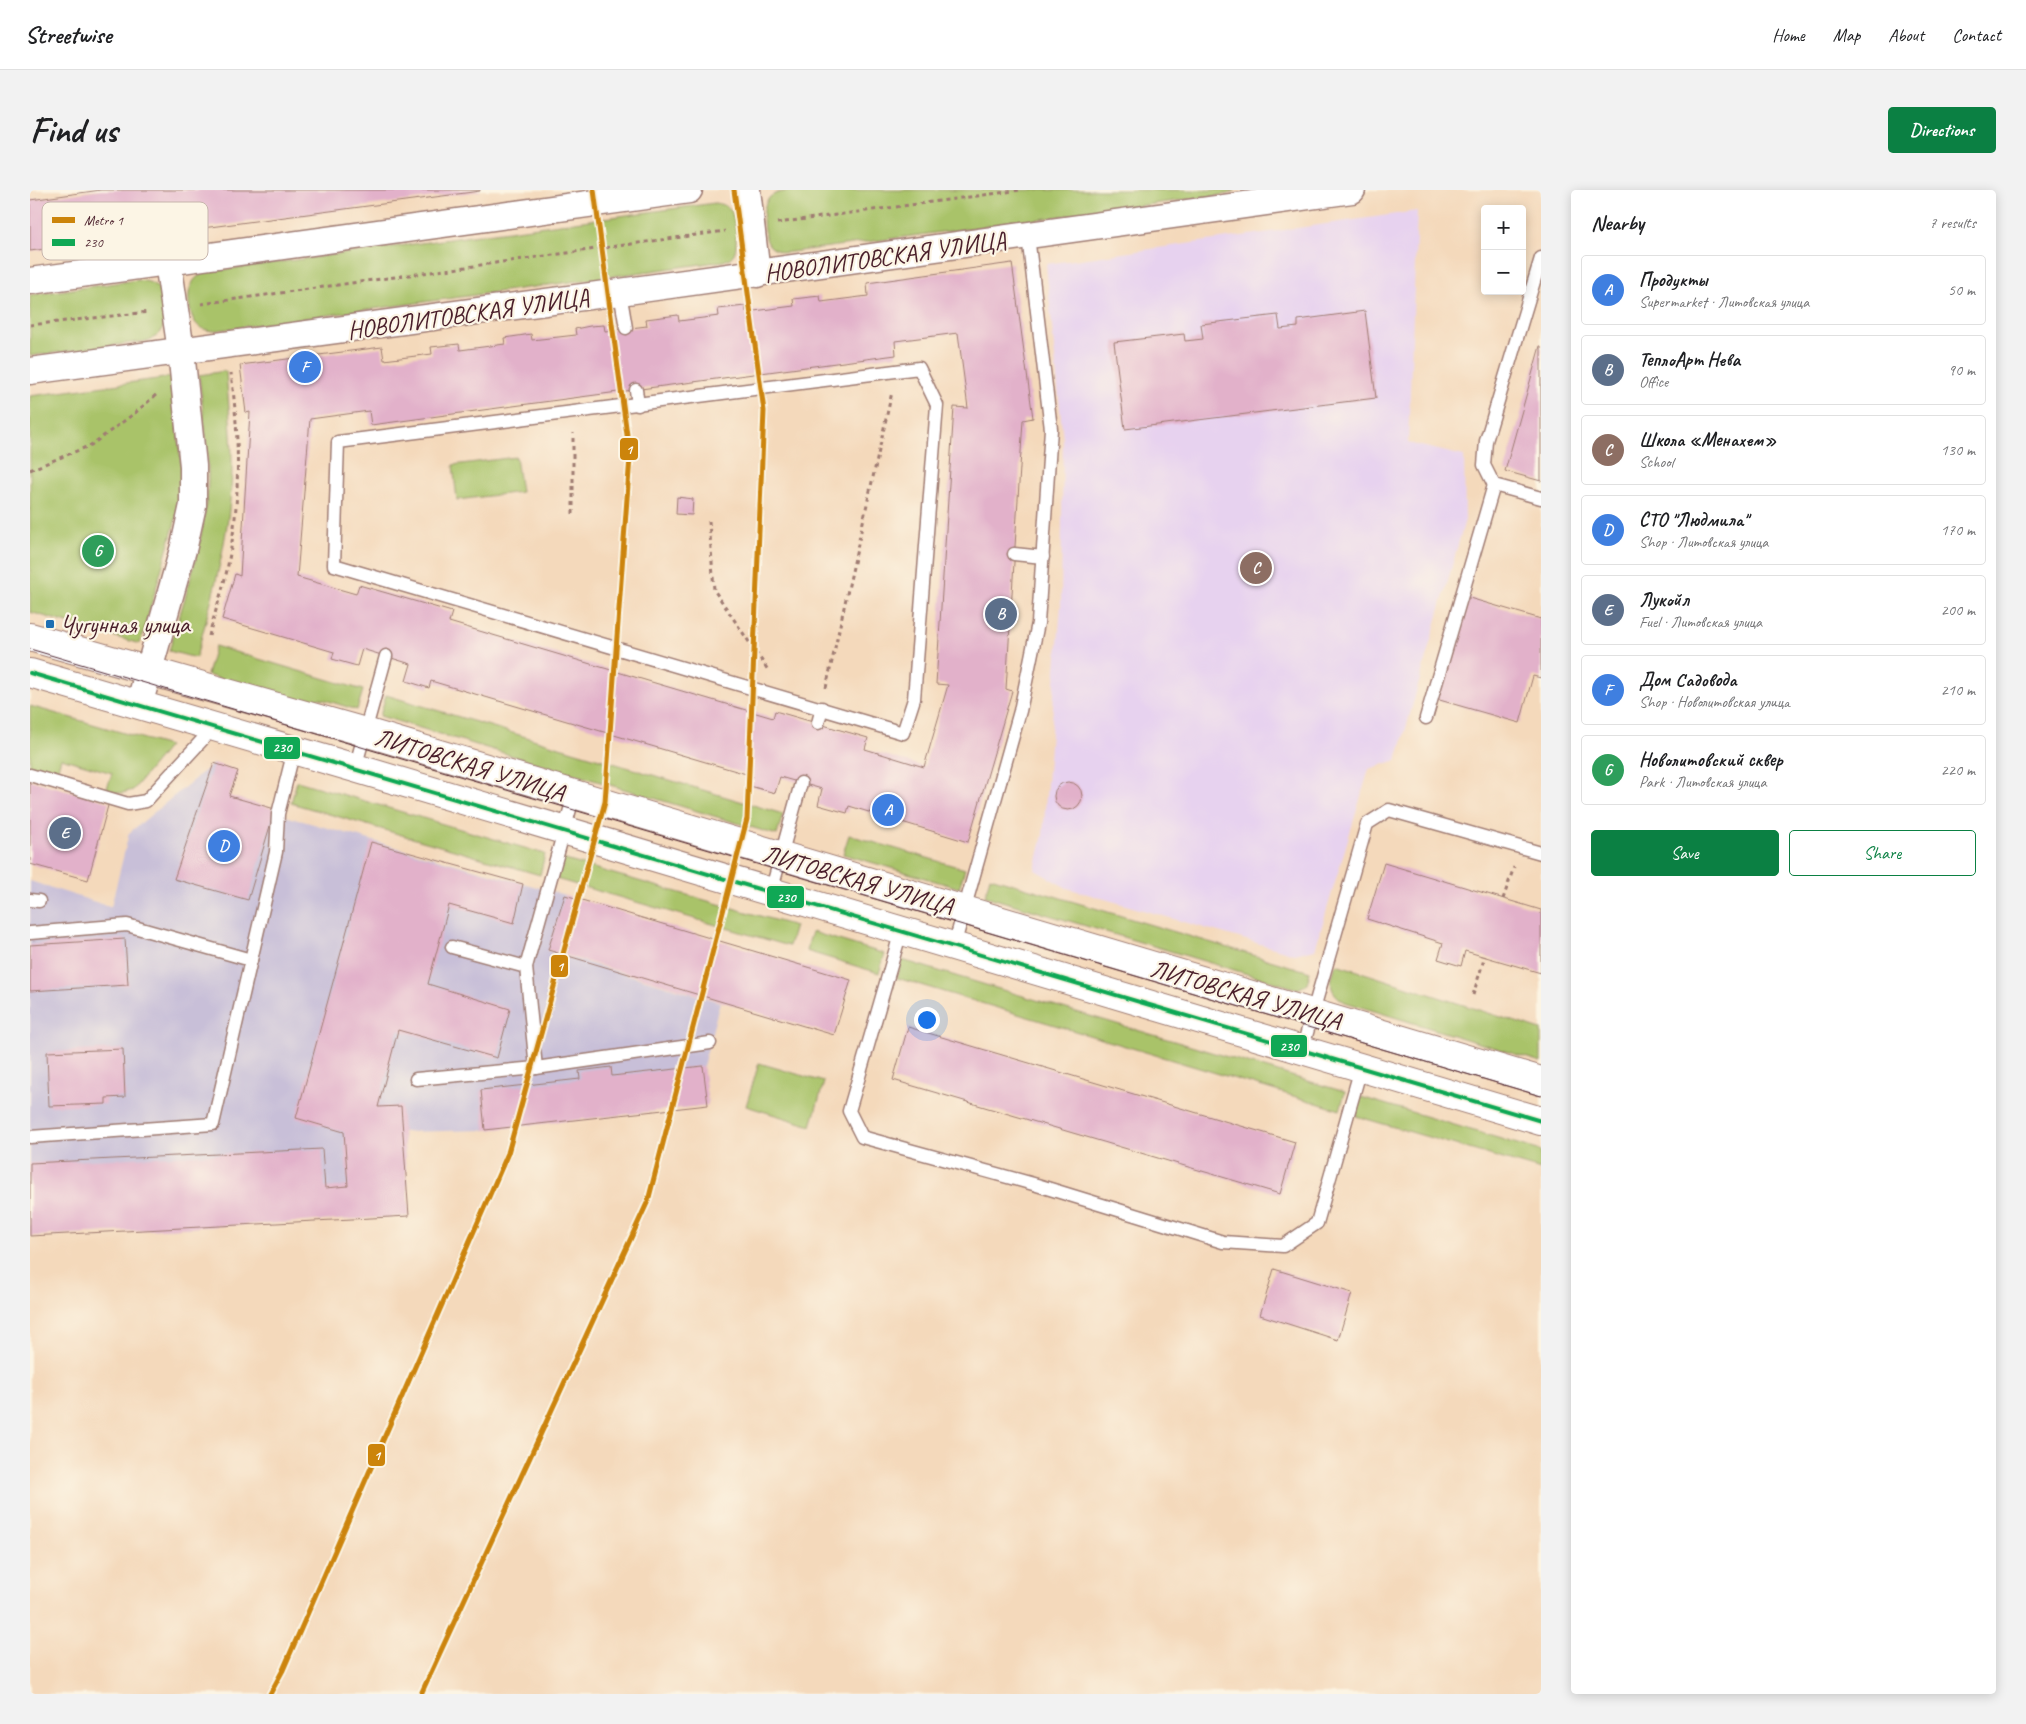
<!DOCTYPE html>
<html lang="en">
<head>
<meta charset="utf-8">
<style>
	:root { --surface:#fff; --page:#f2f2f2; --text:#202124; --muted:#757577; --line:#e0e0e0; --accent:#0b8043 }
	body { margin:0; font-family:Caveat,sans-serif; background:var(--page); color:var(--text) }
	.controls { position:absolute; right:15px; top:15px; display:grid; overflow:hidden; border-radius:5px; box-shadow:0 2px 12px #0003 }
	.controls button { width:45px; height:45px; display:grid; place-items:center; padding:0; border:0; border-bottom:1px solid var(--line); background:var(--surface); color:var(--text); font:25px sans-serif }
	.you { position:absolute; left:896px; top:829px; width:18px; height:18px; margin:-12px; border:4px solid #fff; border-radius:50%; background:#1a73e8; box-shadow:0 0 0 8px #1a73e833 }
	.badge { display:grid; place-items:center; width:32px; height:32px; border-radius:50%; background:var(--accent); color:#fff; font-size:16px; font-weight:700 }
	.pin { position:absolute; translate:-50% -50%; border:2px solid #fff; box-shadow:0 1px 5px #0006 }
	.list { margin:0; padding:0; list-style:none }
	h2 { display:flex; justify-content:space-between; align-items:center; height:65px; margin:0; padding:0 20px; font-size:21px }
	h2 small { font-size:16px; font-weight:400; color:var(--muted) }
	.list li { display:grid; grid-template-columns:32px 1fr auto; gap:15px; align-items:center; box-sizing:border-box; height:70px; margin:0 10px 10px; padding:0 10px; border:1px solid var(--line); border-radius:5px }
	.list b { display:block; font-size:19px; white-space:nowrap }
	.list p { margin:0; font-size:16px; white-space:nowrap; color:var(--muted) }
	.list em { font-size:16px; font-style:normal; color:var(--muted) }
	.actions { display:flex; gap:10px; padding:15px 20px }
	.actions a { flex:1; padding:11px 0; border:1px solid var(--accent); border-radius:5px; text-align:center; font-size:18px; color:var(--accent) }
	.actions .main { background:var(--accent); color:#fff }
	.map { position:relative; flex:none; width:1511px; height:1504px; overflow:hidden; border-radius:5px }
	header { display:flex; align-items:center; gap:30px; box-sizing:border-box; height:70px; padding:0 25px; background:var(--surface); border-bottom:1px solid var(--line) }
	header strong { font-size:24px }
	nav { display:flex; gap:28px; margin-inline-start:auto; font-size:18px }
	.intro { display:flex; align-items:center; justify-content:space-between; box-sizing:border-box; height:120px; padding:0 30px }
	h1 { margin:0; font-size:35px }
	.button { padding:12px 22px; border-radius:5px; background:var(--accent); color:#fff; font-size:18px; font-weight:700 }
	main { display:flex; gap:30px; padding:0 30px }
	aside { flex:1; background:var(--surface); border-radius:5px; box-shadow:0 2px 12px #0003 }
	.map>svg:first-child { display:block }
</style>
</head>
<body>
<header>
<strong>Streetwise</strong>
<nav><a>Home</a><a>Map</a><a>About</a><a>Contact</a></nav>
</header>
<div class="intro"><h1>Find us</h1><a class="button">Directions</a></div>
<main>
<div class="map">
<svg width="1511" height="1504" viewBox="0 0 1511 1504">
	<rect width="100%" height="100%" fill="#fcf5e5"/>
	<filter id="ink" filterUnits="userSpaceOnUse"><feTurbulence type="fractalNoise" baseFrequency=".02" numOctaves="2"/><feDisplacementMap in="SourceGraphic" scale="10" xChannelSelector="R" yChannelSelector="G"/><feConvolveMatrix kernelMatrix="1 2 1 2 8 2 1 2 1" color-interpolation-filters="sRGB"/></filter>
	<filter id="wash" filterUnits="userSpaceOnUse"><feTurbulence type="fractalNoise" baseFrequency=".0096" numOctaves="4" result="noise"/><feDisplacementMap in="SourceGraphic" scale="20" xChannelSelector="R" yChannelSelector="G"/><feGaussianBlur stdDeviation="1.12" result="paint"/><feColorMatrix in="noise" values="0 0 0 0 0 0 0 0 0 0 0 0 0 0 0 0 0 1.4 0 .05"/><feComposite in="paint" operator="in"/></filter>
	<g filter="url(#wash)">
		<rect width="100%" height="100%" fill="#f4d9bb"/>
		<path fill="#e7d2ef" d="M1387,21l-9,232 56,13 1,64 -68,240 -28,9 -54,180 -20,5 -228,-66 -32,-18 8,-35 18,-230 2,-166 -17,-175z"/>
		<path fill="#c8bfd8" d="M184,573l15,33 49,18 287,81 -17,56 172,51 -17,64 5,39 -223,25 -82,2 6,84 -379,20v-355l81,26 18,-74z"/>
		<g fill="#a9c369" stroke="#7a714a">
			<path d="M775,0h431l-8,4 -444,59c-5,-2 -10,-3 -14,-7 -8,-9 -10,-40 0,-49 8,-7 25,-6 35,-7z"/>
			<path d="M685,13c5,1 11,2 15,6 5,6 8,35 5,42 -2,6 -6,8 -11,10l-512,70c-7,-1 -13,-3 -17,-9 -6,-9 -9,-29 -3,-38 3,-7 8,-9 15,-12z"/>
			<path d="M107,90c7,1 13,1 19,6 11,8 11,35 5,46 -4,5 -8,6 -14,9l-117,15v-61z"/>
			<path d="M196,181c2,30 6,61 6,91 0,68 -19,132 -36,196l-27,-7c14,-48 31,-96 37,-146 6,-42 -3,-88 -7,-130z"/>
			<path d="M142,187l12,114 -44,153 -110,-32v-216z"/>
			<path d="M486,267l5,35 -64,8 -4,-35z"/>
			<path d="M185,456l148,44 -6,20 -38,-12 -7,7 -105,-30z"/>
			<path d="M356,505l397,119 -6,21 -397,-119z"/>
			<path d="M0,516l139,40 -36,44 -11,3 -16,-2 6,-18 -51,-15 -5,17 -26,-9z"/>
			<path d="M267,591l248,73 -5,21 -249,-72z"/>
			<path d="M819,645l116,34 -6,19 -116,-34z"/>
			<path d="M532,669l233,67 -6,20 -233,-67z"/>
			<path d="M960,687l320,95 -3,12 -9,5 -313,-93z"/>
			<path d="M782,742l73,22 -6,19 -73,-22z"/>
			<path d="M872,770l443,132 -5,18 -443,-132z"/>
			<path d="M1306,774l205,66v32l-196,-60c-18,-11 -15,-20 -9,-38z"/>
			<path d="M729,873l65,19 -13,44 -65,-20z"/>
			<path d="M1331,907l180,54v19l-185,-54z"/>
		</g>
		<g id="blocks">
			<g fill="#e2b1ca" fill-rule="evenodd">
				<path d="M71,0h379v1l-450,60v-51z"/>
				<path d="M982,73l21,155 -10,2 -17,269 6,2 -44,151 -119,-36 -2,7 -29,-8 4,-16 -42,-12 -5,16 -25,-7 3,-10 -322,-95 -2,7 -23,-7 5,-17 -49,-15 -5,17 -25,-7 2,-7 -112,-33 13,-45 5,2 10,-164 -4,1 -6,-48 142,-18 2,13 48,-6 -1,-7 28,-3 1,6 45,-6 -1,-6 14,-2 13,-2 1,6 44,-5 -1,-6 15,-3 14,-1 1,6 42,-5 -1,-7 32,-4 1,6 40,-5 -1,-7 27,-3 1,6 48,-6 -1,-7 27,-3 1,6 47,-6 -1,-13zM928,143l10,75 -14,-1 -18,277 12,1 -24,82 -59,-18 3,-11 -93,-27 -2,7 -324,-96 3,-10 -93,-27 -3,9 -59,-17 13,-158 59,-8 2,14 157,-21 368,-49 -1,-14z"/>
				<path d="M1335,121l11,87 -251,31 -11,-87 70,-8 1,7 18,-2 -2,-15 77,-9 2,14 18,-2v-7z"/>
				<path d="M1510,156h1v135l-36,-10z"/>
				<path d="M647,307l16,2 -1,16 -16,-1z"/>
				<path d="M1436,407l75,22v59l-8,-2 -13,47 -84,-24z"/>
				<path d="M184,573l24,8 -9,25 46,13 -27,91 -74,-21z"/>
				<path d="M0,590l79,22 -21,78 -58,-16z"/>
				<circle cx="1038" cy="606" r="14"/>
				<path d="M341,652l152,42 -9,39 -65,-18 -21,79 82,25 -13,49 -99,-28 -20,77 23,-1 8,110 -379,20v-73l292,-14 3,39 23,-2 -4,-54 -48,-14z"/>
				<path d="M1354,673l157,47v63l-76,-22 -4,15 -23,-7 5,-16 -76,-24z"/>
				<path d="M535,705l286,85 -17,55 -286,-85z"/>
				<path d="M95,749l3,46 -98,6v-46z"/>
				<path d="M878,837l387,115 -15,52 -387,-114z"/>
				<path d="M93,859l2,48 -19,1v6l-57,2 -2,-54z"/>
				<path d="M673,876l5,39 -223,25 -4,-40 99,-11 -1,-8 32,-4 1,9z"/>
				<path d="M1244,1079l78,24 -14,47 -78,-25z"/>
			</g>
		</g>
	</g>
	<g filter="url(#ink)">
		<use href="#blocks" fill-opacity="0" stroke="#9f7c73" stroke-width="1"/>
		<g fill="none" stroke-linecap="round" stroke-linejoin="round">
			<defs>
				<g id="lane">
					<path d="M1511,68l-55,183 -2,24 10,20 47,13"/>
					<path d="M590,102l6,36"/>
					<path d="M889,178l18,37 -23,294 -11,34 -569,-168 4,-123z"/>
					<path d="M606,200l2,15"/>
					<path d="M984,364l29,3"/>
					<path d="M1396,528l68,-233"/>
					<path d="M788,533l4,-15"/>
					<path d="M325,578l31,-112"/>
					<path d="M0,585l98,29 18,-3 69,-75"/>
					<path d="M741,702l30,-109"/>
					<path d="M0,710l9,1"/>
					<path d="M871,741l-52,180 13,26 175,48 186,57 60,4 34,-23 44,-155"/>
					<path d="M0,743l97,-8 124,35"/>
					<path d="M924,756l66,-235 18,-88 13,-194 -23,-193"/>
					<path d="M422,757l74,20"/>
					<path d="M1272,860l65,-226 22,-14 152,43"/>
					<path d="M506,878l-10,-101 48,-172"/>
					<path d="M386,889l120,-11 174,-25"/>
					<path d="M0,947l183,-13 63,-272 2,-38 16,-64"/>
				</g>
				<g id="street">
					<path d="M717,0l10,84"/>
					<path d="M0,91l659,-91"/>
					<path d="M0,181l590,-79 732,-102"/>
					<path d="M109,515l45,-159 9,-41v-39l-12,-115 -13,-89"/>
				</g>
				<g id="secondary">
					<path d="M0,447l335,95 1176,349"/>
					<path d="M0,483l325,95 1186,353"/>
				</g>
			</defs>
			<use href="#lane" stroke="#9f7c73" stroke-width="15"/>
			<use href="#street" stroke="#9f7c73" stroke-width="29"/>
			<use href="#secondary" stroke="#9f7c73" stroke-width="30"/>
			<g stroke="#9f7c73" stroke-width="3" stroke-dasharray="4 4" stroke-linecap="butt">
				<path d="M747,33l244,-33"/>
				<path d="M171,114l524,-73"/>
				<path d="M0,135l119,-13"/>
				<path d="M0,280l61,-25 44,-32 22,-19"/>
				<path d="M543,324v-81"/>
				<path d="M679,331l5,69 54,80"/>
				<path d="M179,446c6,-26 16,-51 20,-77 12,-62 10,-125 2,-186"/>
				<path d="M796,498l66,-296"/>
				<path d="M1473,709l11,-32"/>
				<path d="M1443,805l12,-39"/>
			</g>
			<use href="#lane" stroke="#fff" stroke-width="12"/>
			<use href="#street" stroke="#fff" stroke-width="26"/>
			<use href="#secondary" stroke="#fff" stroke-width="28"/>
			<path stroke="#4a1f2b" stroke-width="1" d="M0,459l1511,447"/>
			<defs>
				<path id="bus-1" d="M0,483l1511,448"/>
			</defs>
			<use href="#bus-1" stroke="#fcf5e5" stroke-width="8"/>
			<use href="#bus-1" stroke="#10a855" stroke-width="4"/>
			<defs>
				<g id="metro-1">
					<path d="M240,1504l13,-24 225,-517 97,-351 25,-345 -36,-267"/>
					<path d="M391,1504l227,-493 99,-382 17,-408 -30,-221"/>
				</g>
			</defs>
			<use href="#metro-1" stroke="#fcf5e5" stroke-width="9"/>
			<use href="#metro-1" stroke="#cc840b" stroke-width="5"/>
		</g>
	</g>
	<rect fill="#1f6fb2" stroke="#fcf5e5" stroke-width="2" x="15" y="429" width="10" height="10" rx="2.5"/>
	<g text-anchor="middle" stroke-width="4.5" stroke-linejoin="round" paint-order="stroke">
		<g font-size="25" fill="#4a1f2b" stroke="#fcf5e5">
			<text transform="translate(855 66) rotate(-8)" y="9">НОВОЛИТОВСКАЯ УЛИЦА</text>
			<text transform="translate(438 123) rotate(-8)" y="9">НОВОЛИТОВСКАЯ УЛИЦА</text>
			<text transform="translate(440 574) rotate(17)" y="9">ЛИТОВСКАЯ УЛИЦА</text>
			<text transform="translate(828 689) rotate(16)" y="9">ЛИТОВСКАЯ УЛИЦА</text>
			<text transform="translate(1216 804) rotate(16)" y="9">ЛИТОВСКАЯ УЛИЦА</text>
		</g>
		<g font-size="25" fill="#4a1f2b" stroke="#fcf5e5" text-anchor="start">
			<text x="30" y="443">Чугунная улица</text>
		</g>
	</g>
	<rect x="12" y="12" width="166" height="58" rx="8" fill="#fcf5e5" stroke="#c7b5ad" stroke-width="1"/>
	<rect x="22" y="27" width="23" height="6" fill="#cc840b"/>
	<rect x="22" y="49" width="23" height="7" fill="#10a855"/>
	<g font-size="14" fill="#4a1f2b">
		<text x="54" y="35">Metro 1</text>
		<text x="54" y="57">230</text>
	</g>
	<g stroke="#fcf5e5" stroke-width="2">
		<rect x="589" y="247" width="20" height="24" rx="5" fill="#cc840b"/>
		<rect x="233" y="546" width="38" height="24" rx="5" fill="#10a855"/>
		<rect x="736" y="695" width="39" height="24" rx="5" fill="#10a855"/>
		<rect x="520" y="764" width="19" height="24" rx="5" fill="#cc840b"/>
		<rect x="1240" y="844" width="38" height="24" rx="5" fill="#10a855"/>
		<rect x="337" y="1253" width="19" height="24" rx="5" fill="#cc840b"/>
	</g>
	<g font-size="14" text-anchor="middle" font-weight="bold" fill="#fff">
		<text x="599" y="264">1</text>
		<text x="252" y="562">230</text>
		<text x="756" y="712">230</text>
		<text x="530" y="781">1</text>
		<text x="1259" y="861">230</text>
		<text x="347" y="1270">1</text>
	</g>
</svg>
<div class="controls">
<button>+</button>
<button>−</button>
</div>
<div class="you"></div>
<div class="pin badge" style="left:858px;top:620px;background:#3f7fe0">A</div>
<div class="pin badge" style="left:971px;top:424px;background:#5c6f8a">B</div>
<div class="pin badge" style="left:1226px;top:378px;background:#8d6e63">C</div>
<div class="pin badge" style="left:194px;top:656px;background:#3f7fe0">D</div>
<div class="pin badge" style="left:35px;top:643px;background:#5c6f8a">E</div>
<div class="pin badge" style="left:275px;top:177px;background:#3f7fe0">F</div>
<div class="pin badge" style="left:68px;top:361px;background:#2e9e5b">G</div>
</div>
<aside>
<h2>Nearby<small>7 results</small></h2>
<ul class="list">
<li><span class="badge" style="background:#3f7fe0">A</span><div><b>Продукты</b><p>Supermarket · Литовская улица</p></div><em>50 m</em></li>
<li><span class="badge" style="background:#5c6f8a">B</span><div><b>ТеплоАрт Нева</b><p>Office</p></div><em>90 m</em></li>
<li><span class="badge" style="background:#8d6e63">C</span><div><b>Школа «Менахем»</b><p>School</p></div><em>130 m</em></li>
<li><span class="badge" style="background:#3f7fe0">D</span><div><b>СТО &quot;Людмила&quot;</b><p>Shop · Литовская улица</p></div><em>170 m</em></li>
<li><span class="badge" style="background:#5c6f8a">E</span><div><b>Лукойл</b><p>Fuel · Литовская улица</p></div><em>200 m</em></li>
<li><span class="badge" style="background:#3f7fe0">F</span><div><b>Дом Садовода</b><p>Shop · Новолитовская улица</p></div><em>210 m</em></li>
<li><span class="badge" style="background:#2e9e5b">G</span><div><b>Новолитовский сквер</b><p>Park · Литовская улица</p></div><em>220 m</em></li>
</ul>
<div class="actions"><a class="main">Save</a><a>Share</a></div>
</aside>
</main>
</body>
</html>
